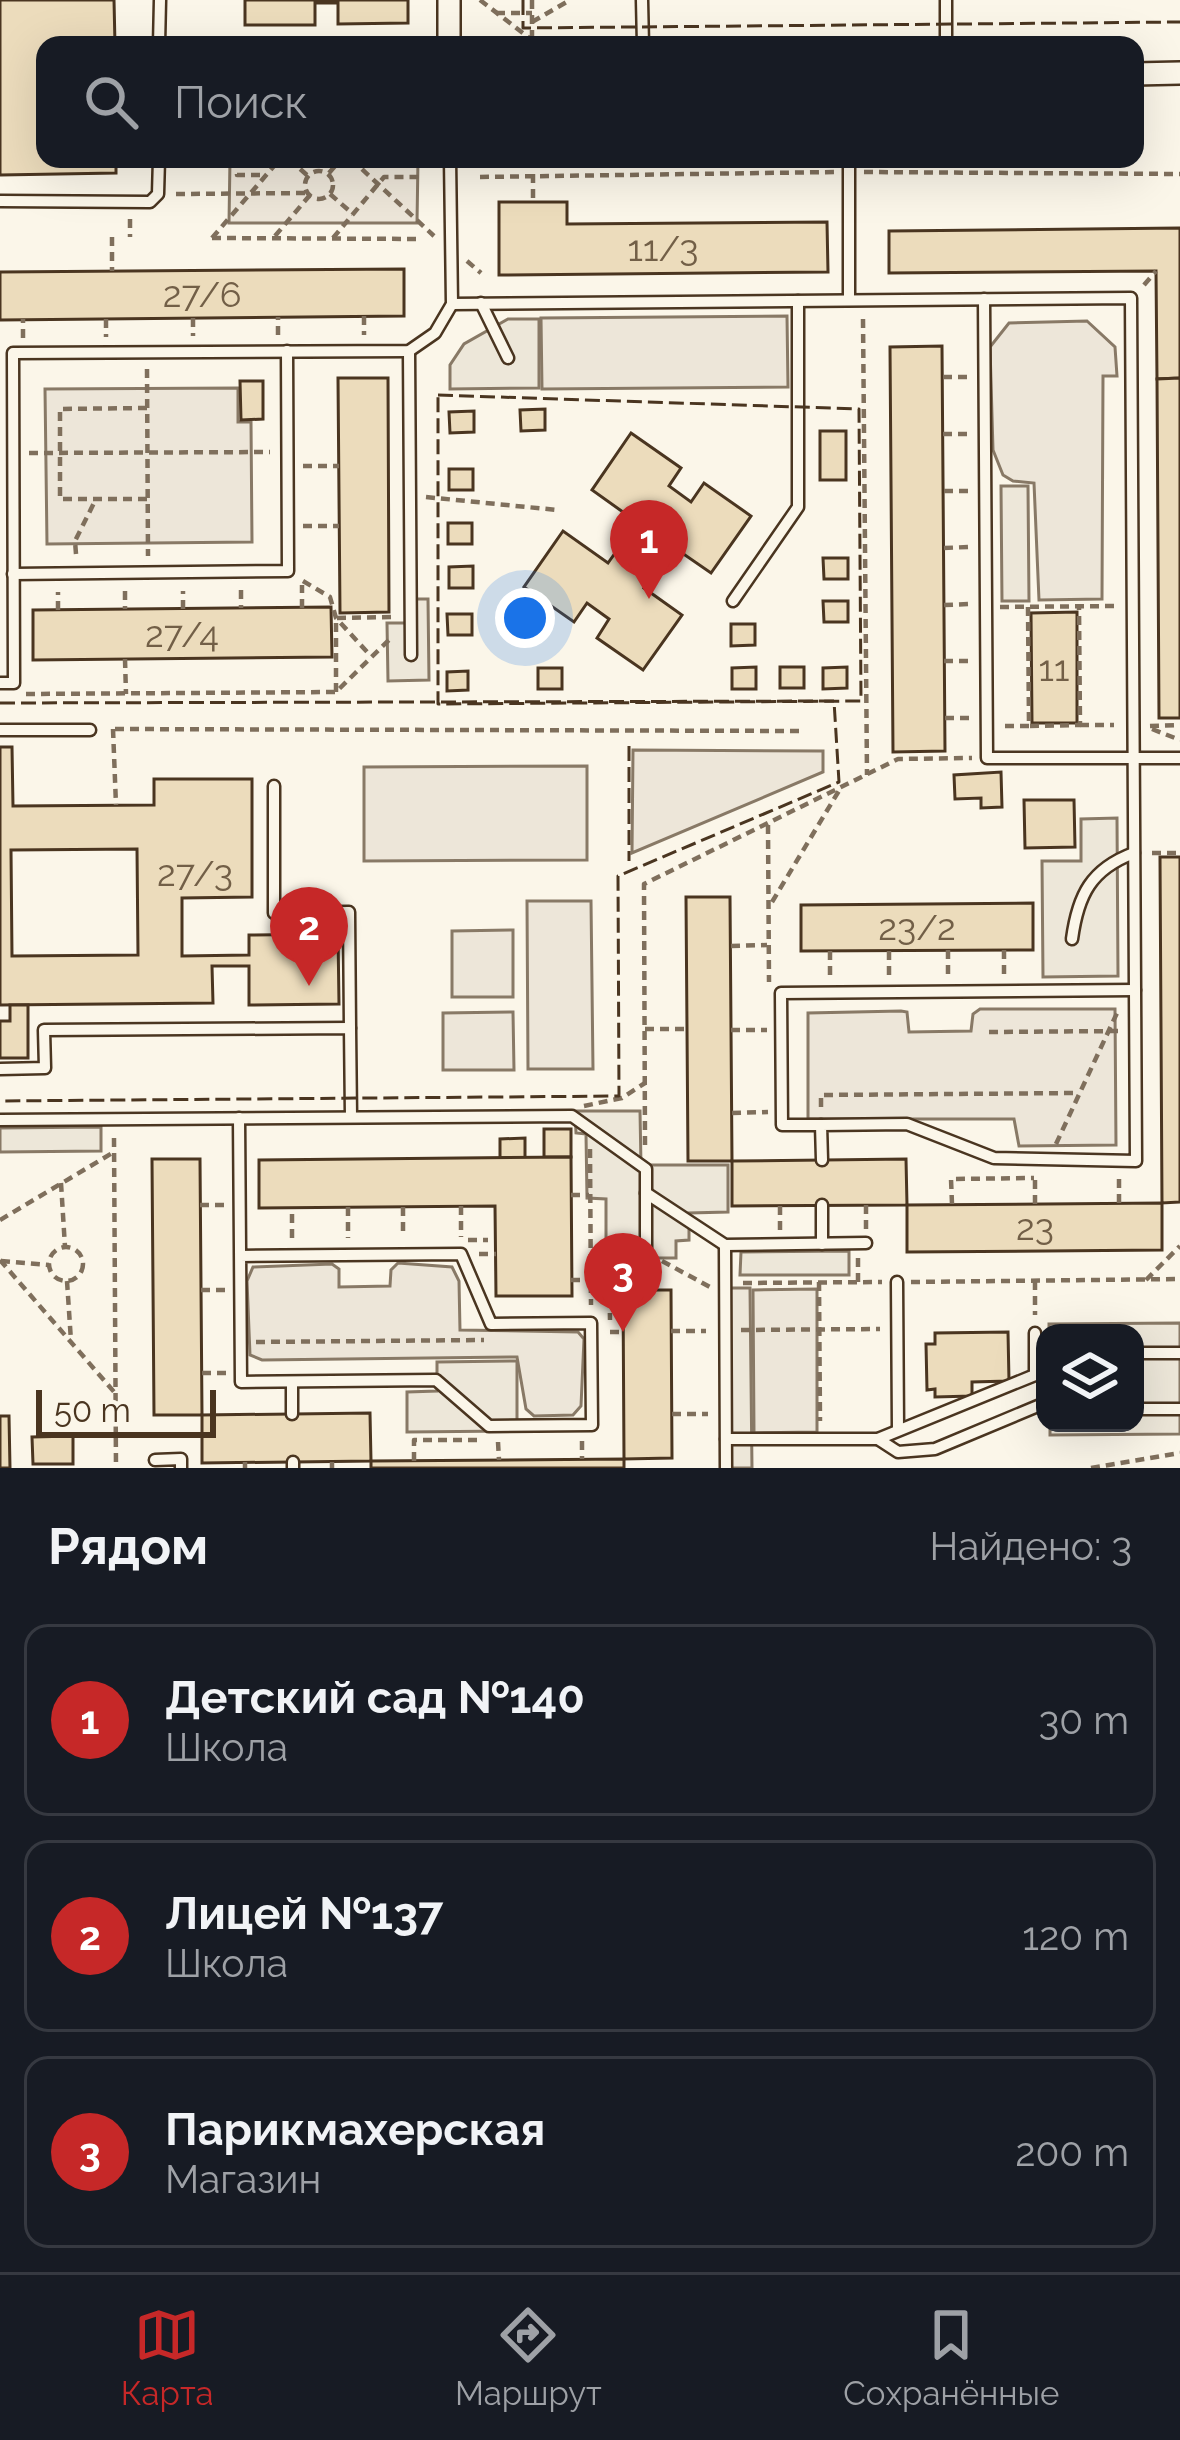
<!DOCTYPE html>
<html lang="ru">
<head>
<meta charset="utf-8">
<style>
	:root { --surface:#171b24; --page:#242831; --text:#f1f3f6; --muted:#9ea1a6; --line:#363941; --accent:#c62828 }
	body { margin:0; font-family:Raleway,sans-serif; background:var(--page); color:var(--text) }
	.controls { position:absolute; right:36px; bottom:36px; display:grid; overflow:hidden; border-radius:24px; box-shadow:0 12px 48px #0002 }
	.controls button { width:108px; height:108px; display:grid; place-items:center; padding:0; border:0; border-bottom:3px solid var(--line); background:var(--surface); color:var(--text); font:60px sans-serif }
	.scale { position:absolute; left:36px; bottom:30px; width:180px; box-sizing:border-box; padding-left:12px; border:6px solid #4a3520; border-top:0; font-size:33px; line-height:42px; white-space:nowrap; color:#4a3520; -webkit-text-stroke:9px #fbf6e9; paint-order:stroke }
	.you { position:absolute; left:525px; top:618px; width:42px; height:42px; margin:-30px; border:9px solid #fff; border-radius:50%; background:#1a73e8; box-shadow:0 0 0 18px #1a73e833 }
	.badge { display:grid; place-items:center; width:78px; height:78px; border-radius:50%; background:var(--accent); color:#fff; font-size:39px; font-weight:700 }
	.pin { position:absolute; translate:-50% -99px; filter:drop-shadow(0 3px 6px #0008) }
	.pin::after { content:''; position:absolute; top:63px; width:42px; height:36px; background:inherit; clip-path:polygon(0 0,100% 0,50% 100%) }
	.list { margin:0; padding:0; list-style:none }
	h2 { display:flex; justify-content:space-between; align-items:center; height:156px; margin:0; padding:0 48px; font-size:51px }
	h2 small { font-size:39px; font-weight:400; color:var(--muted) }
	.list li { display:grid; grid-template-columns:78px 1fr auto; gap:36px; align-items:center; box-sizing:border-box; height:192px; margin:0 24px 24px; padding:0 24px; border:3px solid var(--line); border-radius:24px }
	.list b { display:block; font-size:45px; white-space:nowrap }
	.list p { margin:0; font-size:39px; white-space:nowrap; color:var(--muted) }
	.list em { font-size:39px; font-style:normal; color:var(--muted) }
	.icon { flex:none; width:66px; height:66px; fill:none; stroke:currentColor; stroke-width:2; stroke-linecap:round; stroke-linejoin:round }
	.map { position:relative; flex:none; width:1180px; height:1468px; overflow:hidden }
	.search { position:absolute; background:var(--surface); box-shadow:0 12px 48px #0002; left:36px; right:36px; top:36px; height:132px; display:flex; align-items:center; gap:30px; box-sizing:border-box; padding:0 42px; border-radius:24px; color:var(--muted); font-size:45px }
	.sheet { height:804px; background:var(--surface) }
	nav { display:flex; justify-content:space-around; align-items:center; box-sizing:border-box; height:168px; border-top:3px solid var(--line); background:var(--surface); font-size:33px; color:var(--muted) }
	nav a { display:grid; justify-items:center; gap:6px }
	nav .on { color:var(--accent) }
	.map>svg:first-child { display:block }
</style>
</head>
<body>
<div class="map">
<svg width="1180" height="1468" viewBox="0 0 1180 1468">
	<rect width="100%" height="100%" fill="#fbf6e9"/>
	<g fill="#ede6d9" stroke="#887966" stroke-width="3">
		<path d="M230,159h188l-1,64h-188z"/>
		<path d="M787,316l1,71 -246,2 -1,-71z"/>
		<path d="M1087,321l28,26 2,29h-14l-1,223 -63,1 -5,-117 -21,-2 -10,-6 -10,-25 -3,-103 19,-24z"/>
		<path d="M238,388v34h13l1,120 -205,2 -2,-155z"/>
		<path d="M633,750l190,1v21l-191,81z"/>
		<path d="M587,766v94l-223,1v-94z"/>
		<path d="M527,901h64l2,168h-65z"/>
		<path d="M513,930v67h-61v-66z"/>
		<path d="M980,1009h135l1,136 -97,1 -5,-27h-206v-106l93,-2 6,1 2,20 62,-1 2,-17z"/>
		<path d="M513,1012l1,58h-71v-57z"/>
		<path d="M398,1263l54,4 7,14 1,49 118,2 6,7 -3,67 -8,9 -39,1 -8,-7 -9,-52 -255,3 -12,-5 -3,-74 6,-14 79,-3 7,5v18l51,-1 1,-16z"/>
		<path d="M817,1289v143l-63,1 -1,-143z"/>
	</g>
	<g fill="#ede7d9" stroke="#887966" stroke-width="3">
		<path d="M508,319h31v69l-89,1v-24l14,-21z"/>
		<path d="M1001,486h27l1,115h-27z"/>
		<path d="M406,599h22l1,81 -41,1 -1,-58h19z"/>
		<path d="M1117,818l1,158 -75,1 -1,-116h39v-42z"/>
		<path d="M575,1111h65l1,54h87v47l-39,1v27l-13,1v17h-70v-59l-19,-1 -1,-64 -10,-1z"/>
		<path d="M101,1127v24l-101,1v-24z"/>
		<path d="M849,1251v24h-109l1,-23z"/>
		<path d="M729,1288h21l2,180h-22z"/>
		<path d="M1180,1323v111l-130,1v-12h85v-90h-86v-9z"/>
		<path d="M517,1361v70l-110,1v-40l30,-1v-29z"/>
	</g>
	<g fill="#ecdcbc" stroke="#4a3520" stroke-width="3" fill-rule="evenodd">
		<path d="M0,0h114l1,45h-70v114h71v14l-116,2z"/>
		<path d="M245,0h163v23l-70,1v-21h-23v22h-70z"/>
		<path d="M499,202h68v22l260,-2 1,50 -329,3z"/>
		<path d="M1180,228v150l-23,1 -1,-108 -267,2v-42z"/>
		<path d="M404,269v47l-404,4v-48z"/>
		<path d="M942,346l3,405 -52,1 -3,-405z"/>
		<path d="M338,378h50l1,234 -49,1z"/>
		<path d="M1180,378v340h-21l-2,-339z"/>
		<path d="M240,381h23v38l-22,1z"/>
		<path d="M545,409v21l-24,1 -1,-21z"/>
		<path d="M474,411v21l-24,1 -1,-21z"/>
		<rect x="820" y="431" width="26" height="49"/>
		<path d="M631,433l50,35 -12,18 22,16 13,-19 47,33 -40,57 -39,-27 -28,42 38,27 -39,55 -46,-32 12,-19 -22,-16 -13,19 -50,-35 39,-56 45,32 29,-41 -45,-32z"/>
		<rect x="449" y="469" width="24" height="21"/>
		<rect x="448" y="523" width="24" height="21"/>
		<path d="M823,558h25v21h-24z"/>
		<path d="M473,566v22h-24v-21z"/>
		<path d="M823,601h25v21h-24z"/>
		<path d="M331,607l1,50 -299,3v-50z"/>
		<path d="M1077,612v111h-45l-1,-110z"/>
		<path d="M447,614h25v21h-24z"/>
		<path d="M731,624h24v21l-24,1z"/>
		<path d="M756,667v22h-24v-21z"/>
		<rect x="780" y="667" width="24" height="21"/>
		<path d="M847,667v21l-24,1v-21z"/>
		<rect x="538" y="668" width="24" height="21"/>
		<path d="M468,671v19l-21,1v-19z"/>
		<path d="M0,747h12l1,59 141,-1v-26h98v118l-70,1v58l67,-1v-20l89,-1 1,70 -90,1v-39h-37l1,37 -213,2zM137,849l1,106 -126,1 -1,-106z"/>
		<path d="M1001,772l1,35 -21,1v-10l-26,1 -1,-24z"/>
		<path d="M1024,800h50l1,47 -50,1z"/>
		<path d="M1160,857h20v345l-18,1z"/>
		<path d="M686,897h44l2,264h-44z"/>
		<path d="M1033,903v47l-232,1v-46z"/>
		<path d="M10,1005h18v53h-28v-37h10z"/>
		<rect x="544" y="1129" width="27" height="28"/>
		<path d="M525,1138v20h-25v-19z"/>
		<path d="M571,1157l1,139h-76l-1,-90 -236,2v-48z"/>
		<path d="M152,1159h48l2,256h-48z"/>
		<path d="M906,1159l1,46 -175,1v-45z"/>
		<path d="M1162,1203v47l-255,2v-47z"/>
		<path d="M623,1290h48l1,168 -48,1z"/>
		<path d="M1008,1332l1,49 -37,1v14l-37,1v-8l-8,1 -1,-46h9v-11z"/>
		<path d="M370,1413l1,48 -169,2v-48z"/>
		<path d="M0,1416h9l1,52h-10z"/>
		<path d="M73,1436v28h-40l-1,-27z"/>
		<path d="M624,1459v9h-253v-7z"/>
	</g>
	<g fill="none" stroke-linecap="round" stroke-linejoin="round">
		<defs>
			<g id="lane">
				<path d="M642,0l1,45"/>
				<path d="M946,0v45"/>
				<path d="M159,45l1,-45"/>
				<path d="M849,159v141"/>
				<path d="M0,201l150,1 8,-8 1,-35"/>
				<path d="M984,299l3,459h193"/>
				<path d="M481,303l27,55"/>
				<path d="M452,304l679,-6 5,863 -142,-3 -87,-34 -86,1 1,35"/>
				<path d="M409,351l2,304"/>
				<path d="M13,574l275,-3 -1,-220"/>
				<path d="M733,601l65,-94v-206"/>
				<path d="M0,683h14l-1,-330 396,-2 26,-18 17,-29 -2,-145"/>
				<path d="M0,730h90"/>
				<path d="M274,786v127l75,-1 1,116"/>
				<path d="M1072,939c6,-44 19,-70 62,-86"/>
				<path d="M0,1069l45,-1 -1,-38 306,-2 1,89"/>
				<path d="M239,1118c1,88 1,176 2,264l195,-2 53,46 103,-1 -1,-102 -100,1 -30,-70 -221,2"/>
				<path d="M0,1120l572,-4 74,53v83"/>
				<path d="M821,1125h-39l-1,-132 354,-3"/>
				<path d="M646,1193l79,52 141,-2"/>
				<path d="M822,1205v39"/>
				<path d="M725,1245l1,223"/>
				<path d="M897,1282l1,147"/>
				<path d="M1135,1353h45"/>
				<path d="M292,1382v32"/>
				<path d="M1135,1409h45"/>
				<path d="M726,1439h152l157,-64v-42"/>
				<path d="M878,1439l20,13 37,-3 110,-46"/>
				<path d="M155,1460l26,-1v9"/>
				<path d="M293,1462v6"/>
			</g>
			<g id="street">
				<path d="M449,0v45"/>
				<path d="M1135,74l45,-1"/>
			</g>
		</defs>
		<use href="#lane" stroke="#4a3520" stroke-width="15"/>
		<use href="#street" stroke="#4a3520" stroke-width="26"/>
		<g stroke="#7f6f5c" stroke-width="4.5" stroke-dasharray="9 6" stroke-linecap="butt">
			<path d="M480,0l52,40"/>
			<path d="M532,0v40"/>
			<path d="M496,13h36"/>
			<path d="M532,22l38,-22"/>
			<path d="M237,159v16h26"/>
			<path d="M289,159l19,17"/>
			<path d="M351,159l83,77"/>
			<path d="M533,159v43"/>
			<circle cx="319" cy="185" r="14"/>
			<path d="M864,172l316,2"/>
			<path d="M329,173l12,-14"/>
			<path d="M480,177l354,-5"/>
			<path d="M176,194l132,-1"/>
			<path d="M330,194l23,20"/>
			<path d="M130,219v18"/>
			<path d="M275,236l35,-41"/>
			<path d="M112,237v34"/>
			<path d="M212,238l209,1"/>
			<path d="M212,238l68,-79"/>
			<path d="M333,238l51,-61h36"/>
			<path d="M467,261l14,12"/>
			<path d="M1144,285l12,-14"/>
			<path d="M364,316v19"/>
			<path d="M193,318v18"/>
			<path d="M106,319v18"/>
			<path d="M863,319l4,456"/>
			<path d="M278,335v-18"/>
			<path d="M23,338v-19"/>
			<path d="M147,369l1,187"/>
			<path d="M943,377h24"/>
			<path d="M147,408l-87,1v90h88"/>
			<path d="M943,434h24"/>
			<path d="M29,453l241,-1"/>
			<path d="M303,466h36"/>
			<path d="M944,491h24"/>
			<path d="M426,497l131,13"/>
			<path d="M303,526h36"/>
			<path d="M944,548l24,-1"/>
			<path d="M76,554l-1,-13 21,-42"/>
			<path d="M303,581l27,16 6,21 33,36"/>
			<path d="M241,590v18"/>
			<path d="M125,591v18"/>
			<path d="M944,605l25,-1"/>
			<path d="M1000,607l115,-1"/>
			<path d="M1028,607l1,119 51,-1 -1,-118"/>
			<path d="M302,608v-23"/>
			<path d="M183,609v-18"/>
			<path d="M58,610v-18"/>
			<path d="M125,659l1,35"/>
			<path d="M944,661h25"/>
			<path d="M336,692v-74l58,-1"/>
			<path d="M26,694l310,-2 57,-56"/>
			<path d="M945,718h24"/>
			<path d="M1080,725h34"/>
			<path d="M1005,726h24"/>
			<path d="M1150,726l30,-1"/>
			<path d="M113,729l3,76"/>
			<path d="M115,729l688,2"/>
			<path d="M1152,729l28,11"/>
			<path d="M768,825l1,157"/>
			<path d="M1152,853h28"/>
			<path d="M772,902l68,-113"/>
			<path d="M731,946l36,-1"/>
			<path d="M948,950v25"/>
			<path d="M1004,950v24"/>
			<path d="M830,951v24"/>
			<path d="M889,951v24"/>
			<path d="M645,1029h42"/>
			<path d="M731,1030h36"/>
			<path d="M989,1032l133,-1"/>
			<path d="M584,1106l38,-8 23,-15"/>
			<path d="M821,1107v-12l258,-2"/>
			<path d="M732,1113l36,-1"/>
			<path d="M114,1138l2,330"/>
			<path d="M1056,1144l61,-131"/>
			<path d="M645,1145l-1,-261 254,-125 74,-1"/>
			<path d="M590,1149l1,156"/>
			<path d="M61,1183l4,64"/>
			<path d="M571,1195h18"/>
			<path d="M1119,1203v-25"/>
			<path d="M952,1204l-1,-25 83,-1"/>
			<path d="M1035,1204v-25"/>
			<path d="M200,1205h25"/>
			<path d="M866,1205v24"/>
			<path d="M461,1206v31"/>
			<path d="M348,1207v31"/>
			<path d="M403,1207v30"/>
			<path d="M0,1220l114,-68"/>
			<path d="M780,1230v-24"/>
			<path d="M292,1238v-30"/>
			<path d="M468,1240h20"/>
			<circle cx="66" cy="1264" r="17"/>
			<path d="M592,1253l37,-1"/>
			<path d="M609,1253l1,67"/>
			<path d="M479,1254h17"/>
			<path d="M858,1258v24"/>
			<path d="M0,1260l115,133"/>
			<path d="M1,1261l48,4"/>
			<path d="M662,1261l48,26"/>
			<path d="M571,1280h19"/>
			<path d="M1146,1280l34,-34"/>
			<path d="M67,1281l4,60"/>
			<path d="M1035,1281v34"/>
			<path d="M819,1282l1,139"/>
			<path d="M911,1282l269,-3"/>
			<path d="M743,1283l139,-1"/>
			<path d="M201,1290h24"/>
			<path d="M741,1330l139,-1"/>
			<path d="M671,1331h35"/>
			<path d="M610,1332h13"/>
			<path d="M256,1342l228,-2"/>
			<path d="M202,1373h24"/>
			<path d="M672,1414h36"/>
			<path d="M582,1441v18"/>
			<path d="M498,1442l1,18"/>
			<path d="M414,1461v-21h63"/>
			<path d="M245,1462v6"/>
			<path d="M332,1462v6"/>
			<path d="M1091,1468l89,-15"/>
		</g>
		<use href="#lane" stroke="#fbf6e9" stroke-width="10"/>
		<use href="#street" stroke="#fbf6e9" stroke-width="21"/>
		<path stroke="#436837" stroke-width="9" stroke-dasharray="6 9" stroke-linecap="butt" d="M189,159v10"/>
		<g stroke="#4a3520" stroke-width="3" stroke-dasharray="15 6" stroke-linecap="butt">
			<path d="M523,0v28l657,-6"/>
			<path d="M438,395l421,14 2,292 -423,3z"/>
			<path d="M0,703l834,-2 5,81 -221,94 1,220 -619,5"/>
			<path d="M629,746v115"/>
		</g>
	</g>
	<g text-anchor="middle" stroke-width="9" stroke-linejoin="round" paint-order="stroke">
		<g font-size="36" fill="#725f47">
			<text x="663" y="261">11/3</text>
			<text x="202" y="307">27/6</text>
			<text x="182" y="647">27/4</text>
			<text x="1054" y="681">11</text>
			<text x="195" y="886">27/3</text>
			<text x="917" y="940">23/2</text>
			<text x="1035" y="1240">23</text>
		</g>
	</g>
</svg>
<div class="controls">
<button><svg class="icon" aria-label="layers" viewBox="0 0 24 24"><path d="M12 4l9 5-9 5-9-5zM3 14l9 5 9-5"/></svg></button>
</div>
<div class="scale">50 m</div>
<div class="you"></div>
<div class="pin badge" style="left:649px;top:599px">1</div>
<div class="pin badge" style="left:309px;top:986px">2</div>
<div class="pin badge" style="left:623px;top:1332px">3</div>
<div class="search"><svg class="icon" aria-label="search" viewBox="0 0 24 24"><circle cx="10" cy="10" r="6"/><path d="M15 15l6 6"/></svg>Поиск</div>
</div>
<section class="sheet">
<h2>Рядом<small>Найдено: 3</small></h2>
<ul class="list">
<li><span class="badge">1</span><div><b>Детский сад №140</b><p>Школа</p></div><em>30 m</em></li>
<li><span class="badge">2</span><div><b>Лицей №137</b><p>Школа</p></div><em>120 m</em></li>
<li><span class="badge">3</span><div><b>Парикмахерская</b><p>Магазин</p></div><em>200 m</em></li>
</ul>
</section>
<nav>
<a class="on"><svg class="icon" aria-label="map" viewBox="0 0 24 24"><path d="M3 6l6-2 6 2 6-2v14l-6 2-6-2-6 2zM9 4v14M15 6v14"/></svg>Карта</a>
<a><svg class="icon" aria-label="directions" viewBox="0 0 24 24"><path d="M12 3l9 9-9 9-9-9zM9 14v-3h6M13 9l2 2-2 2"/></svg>Маршрут</a>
<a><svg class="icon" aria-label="saved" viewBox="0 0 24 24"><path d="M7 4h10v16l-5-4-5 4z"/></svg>Сохранённые</a>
</nav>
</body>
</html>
